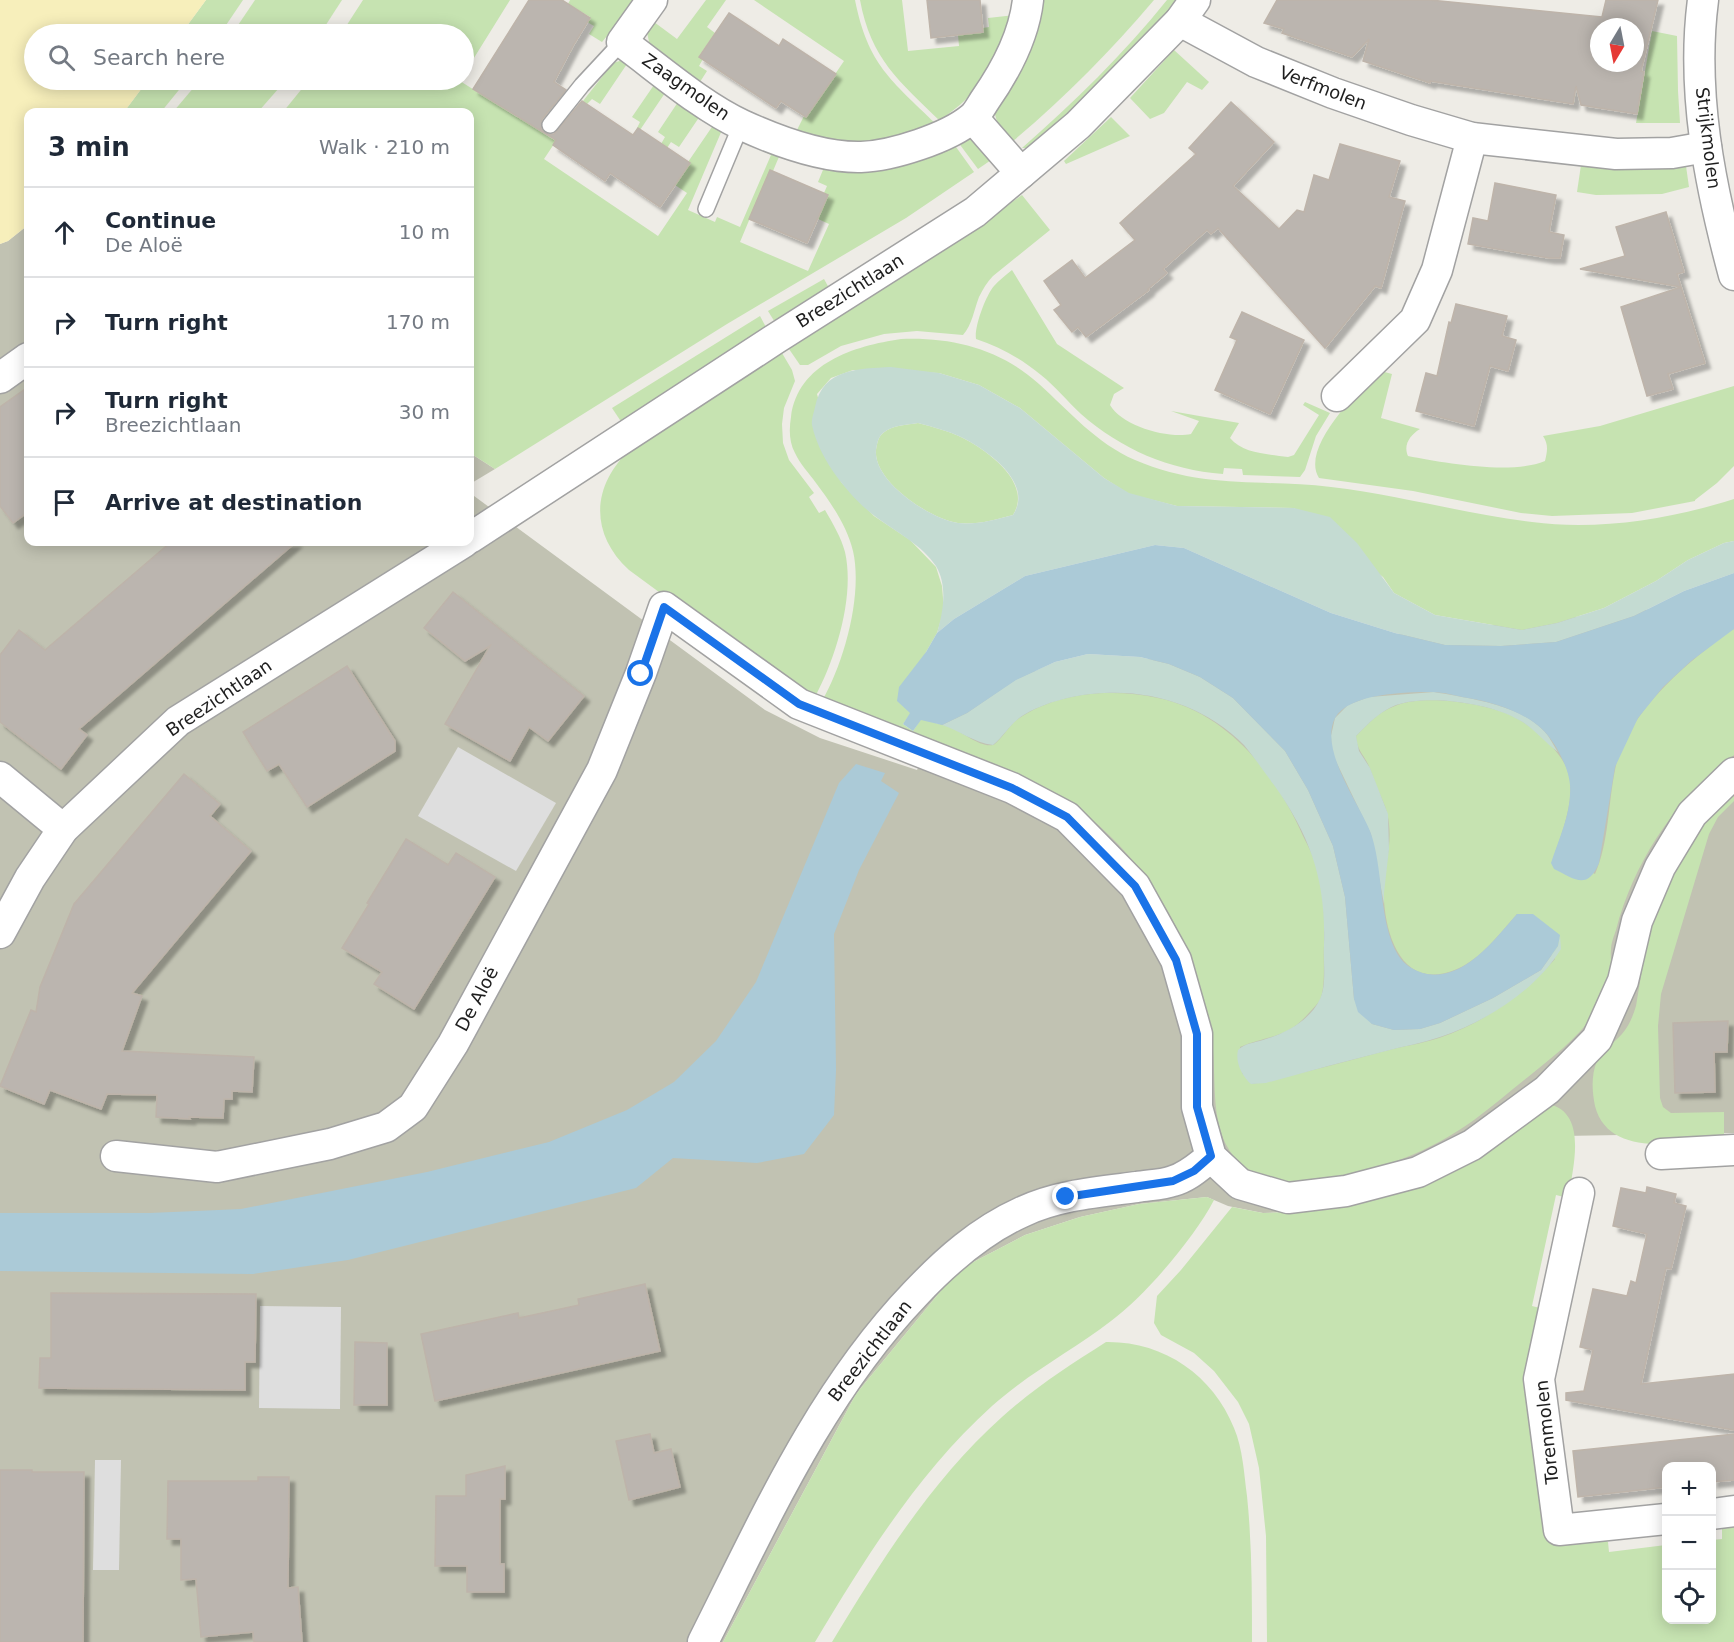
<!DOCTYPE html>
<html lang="en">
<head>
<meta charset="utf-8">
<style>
	:root { --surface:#fff; --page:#f6f6f7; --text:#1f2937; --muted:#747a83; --line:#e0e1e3 }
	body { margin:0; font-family:"DejaVu Sans",sans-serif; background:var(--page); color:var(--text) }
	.controls { position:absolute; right:18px; bottom:18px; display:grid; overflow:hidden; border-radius:12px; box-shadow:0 3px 15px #0003 }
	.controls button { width:54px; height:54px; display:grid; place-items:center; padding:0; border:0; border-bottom:2px solid var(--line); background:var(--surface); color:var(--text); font:30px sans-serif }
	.compass { position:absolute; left:1590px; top:18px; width:54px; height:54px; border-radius:50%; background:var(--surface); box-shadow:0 3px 15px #0003; rotate:190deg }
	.stop { position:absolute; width:18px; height:18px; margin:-14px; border:4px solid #1a73e8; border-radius:50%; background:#fff }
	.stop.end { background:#1a73e8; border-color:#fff; box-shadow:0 2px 6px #0008 }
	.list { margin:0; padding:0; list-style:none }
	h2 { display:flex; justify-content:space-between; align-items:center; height:78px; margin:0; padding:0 24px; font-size:26px }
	h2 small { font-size:20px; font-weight:400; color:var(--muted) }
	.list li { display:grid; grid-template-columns:39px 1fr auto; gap:18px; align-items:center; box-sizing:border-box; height:90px; padding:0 24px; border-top:2px solid var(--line) }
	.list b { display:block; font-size:22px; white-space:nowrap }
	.list p { margin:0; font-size:20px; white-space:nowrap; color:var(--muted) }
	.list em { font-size:20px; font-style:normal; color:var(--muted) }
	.icon { flex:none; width:33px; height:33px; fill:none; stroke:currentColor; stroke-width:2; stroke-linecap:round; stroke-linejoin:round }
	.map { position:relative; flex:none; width:1734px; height:1642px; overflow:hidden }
	.search { position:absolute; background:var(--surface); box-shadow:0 3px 15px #0003; left:24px; top:24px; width:450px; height:66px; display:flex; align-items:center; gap:15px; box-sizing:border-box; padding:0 21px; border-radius:33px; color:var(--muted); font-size:22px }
	.panel { position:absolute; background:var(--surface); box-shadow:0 3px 15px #0003; left:24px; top:108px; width:450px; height:438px; border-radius:12px }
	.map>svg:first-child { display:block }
</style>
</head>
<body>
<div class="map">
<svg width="1734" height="1642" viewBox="0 0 1734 1642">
	<defs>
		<filter id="shadow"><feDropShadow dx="5.5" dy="5.5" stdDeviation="1.5" flood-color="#0004"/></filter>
	</defs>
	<rect width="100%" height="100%" fill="#eeece6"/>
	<g fill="#c1c2b2">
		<path d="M28,225v317h442v-49l295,217 55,28 97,32 46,-92 771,-77v532l-171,3 -203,68 -43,7 -54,2 -35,-7 -21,-9 -68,7 -59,13 -55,18 -67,35 -102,124 -133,248h-723v-1398l8,-3z"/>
		<path d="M470,453l25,16 -25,15z"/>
	</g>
	<g fill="#c6e3b1">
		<path d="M206,0h37l-23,34h-39z"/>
		<path d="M255,0h87l-22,34h-88z"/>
		<path d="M363,0h147l-46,74v-40h-123z"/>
		<path d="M570,0h67l-35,42 -13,-8 5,-8 -7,-4 3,-5 -22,-13z"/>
		<path d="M706,0h20l-19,27 8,6 -16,23 4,3 -4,7 8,5 -9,14 -48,-38 -3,-15 7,-10 23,17z"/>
		<path d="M754,0h101c13,65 36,80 81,124l-16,8 -63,14 -62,-12 9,-18 2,1 38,-56z"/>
		<path d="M860,0h42l6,51 51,-5 -1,-11 25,-3v-4l6,-1 -1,-9 27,-3c-8,25 -22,50 -37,71 -10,14 -25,24 -38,35 -41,-40 -69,-62 -80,-121z"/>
		<path d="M1040,0h114c-44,52 -90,98 -142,142l-14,-17 -4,-14z"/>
		<path d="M1167,0h12l-38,46 -110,102h-9c52,-46 101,-93 145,-148z"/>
		<path d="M1652,31l25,5 1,55 2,32h-44z"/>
		<path d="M1174,50l35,32 -7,8 -15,-8 -23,31 -14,6 -20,-21z"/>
		<path d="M626,59l3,2 -29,43 -8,-5 -5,5 -4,-3 30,-38z"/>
		<path d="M148,80h39l-26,32h-37z"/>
		<path d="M200,80h86l-28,32h-85z"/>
		<path d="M309,80h151v1l57,36 25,-2 -9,11 23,15 -12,18 114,77 29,-43 -12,-8 15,-22 -2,-1 28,-41 6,9 -34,80 27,12 2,-5 23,10 31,-72 -27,-13 37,10 -8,19 -3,-1 -30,72 68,29 21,-47 -11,-5 10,-24 -4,-2 3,-7 -9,-4 7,-17 126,-25 23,32 -68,46 -179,106 -232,145 -25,-16v-341h-187z"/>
		<path d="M656,82l11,8 -27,40 -7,6 7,-14 -8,-5z"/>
		<path d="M680,99l22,14 -23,34 -8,-5 -4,6 -6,-4 4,-7 -7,-5z"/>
		<path d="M1111,117l19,19 -64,28 -2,-3z"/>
		<path d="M974,135l23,21 -19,13 -23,-31z"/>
		<path d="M1581,165l105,1 3,21 -27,7 -66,1 -19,-3z"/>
		<path d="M1022,195l28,35 -57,46c-6,6 -10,13 -14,21 -5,13 -7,28 -16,38l-46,-4 -33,3 -43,12 -33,19h-8l-11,-16 155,-99z"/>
		<path d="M1012,270l45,74 67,44 -10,6 -4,11c12,21 58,34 81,29l8,-13 -28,-10 68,12 -9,15c13,16 39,16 58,19l6,-2 25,-40 -16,-10 2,-3 25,11 -14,23 -11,34 -5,7 -57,-2 -1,-6 -18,-1 -1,6c-54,-4 -102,-25 -142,-60 -14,-13 -26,-28 -40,-39 -19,-16 -41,-28 -65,-36 -2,-12 10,-44 18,-53 5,-6 12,-11 18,-16z"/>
		<path d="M824,279l5,9 -53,36 -8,-13z"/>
		<path d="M760,316l7,13 -145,94 -10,-15z"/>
		<path d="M901,339c52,-2 99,10 138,45 31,28 57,59 96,76 66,29 127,19 196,27 68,8 134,27 201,35 66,9 139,-3 202,-23v42l-10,2 -36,17 -32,21 -52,27 -47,15 -35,7 -87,-15 -41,-22 -11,-16 -89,-69 -117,-2 -48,-12 -25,-16 -84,-70 -41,-23 -40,-12 -86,-3 -22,8 -14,16 24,88 33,34 36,24 26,27 6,19 2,24 -7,23 -11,19 -15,61 -8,11 10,7 8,-12c10,3 21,5 31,9 10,4 29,20 41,17 6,-2 17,-21 25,-26 39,-27 94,-31 140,-21 70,15 117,75 145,138 7,14 14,27 17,42 5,23 4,45 4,68 -1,15 2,40 -4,54 -3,5 -8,9 -12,14 -22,25 -40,21 -68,33l2,26 10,11c45,-9 89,-21 133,-33 18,-5 36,-7 54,-13 45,-15 85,-44 116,-79l-38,-45c-17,19 -36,45 -60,55 -51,22 -70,-26 -73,-68 -2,-26 8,-51 5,-77 -1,-13 -6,-23 -11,-34 -4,-9 -6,-18 -10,-26 -5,-10 -12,-16 -12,-28 13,-13 22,-24 39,-30 29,-12 85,-3 113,8 20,8 51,34 59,55 10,24 -4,62 -12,84l40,21c14,-32 13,-70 20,-104 9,-49 56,-93 93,-122 8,-7 17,-14 26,-19v126c-58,43 -100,106 -118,175 -2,6 -5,13 -5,20 -1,7 1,13 0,20 -3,14 -10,33 -18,45 -16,24 -43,44 -65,62 -18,14 -36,30 -54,43 -44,32 -94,50 -147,60 -10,1 -23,6 -34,6 -9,-1 -37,-11 -45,-17 -42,-29 -30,-84 -36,-128 -14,-102 -73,-200 -164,-252 -29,-16 -60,-26 -90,-36 -39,-14 -78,-28 -118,-42l-18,-10c22,-38 41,-106 31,-150 -6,-25 -22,-48 -37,-68 -7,-10 -16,-19 -21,-30 -6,-11 -6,-24 -4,-36 7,-54 63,-71 110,-78z"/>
		<path d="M782,353l10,17 3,11 -11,27 -2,16 1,19 6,17 25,33 -5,4 10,16 6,-3c8,14 16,27 20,42 10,44 -9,106 -30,145l-54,-30 -132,-97c-41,-38 -37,-87 4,-123z"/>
		<path d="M1381,371l11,3 -11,44 39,11c-10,6 -17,16 -12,27 36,7 104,19 137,5 2,-9 4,-16 -2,-25l57,-10 134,-40v80l-17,17 -22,17v1l-63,12 -80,3 -31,-3 -108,-22 -94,-13c-19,-30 38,-85 58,-106z"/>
		<path d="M918,423c15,4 31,8 45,15 25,13 70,45 50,77 -18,5 -36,10 -55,8 -28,-4 -85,-42 -82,-73 1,-6 2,-13 7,-17 10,-8 23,-8 35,-10z"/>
		<path d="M1734,793v8l-16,16 -9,17 -48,160 -3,32 2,72 3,9 8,6 53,-1v26c-40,4 -115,22 -129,-32 -3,-14 -4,-31 2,-45 5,-10 17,-18 25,-27 7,-8 11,-18 14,-28l12,-73 13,-41 44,-71z"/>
		<path d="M1548,1104c40,8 25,63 21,90l-5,3 -8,-2 -24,111 8,2 5,224 59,7 4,3 1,10 57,-7v75h46v-80l10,-1v-11l12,-3v117h-467l-1,-106 -7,-68 -10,-44 -11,-22 -24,-31 -20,-18 -33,-18 -7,-12 3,-27 24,-26 51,-63 31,6 54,-2 43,-7 38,-12z"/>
		<path d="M1207,1197l7,3c-19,37 -69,96 -103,121 -39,30 -81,51 -119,85 -74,67 -126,151 -177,236h-92l133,-248 102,-124 67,-35 55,-18 59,-13z"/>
		<path d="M1106,1342c57,-1 107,33 128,86 9,21 10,46 13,68 5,48 5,97 5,146h-420c49,-81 99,-161 170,-225 32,-29 68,-52 104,-75z"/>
	</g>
	<g fill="#c4dbd2" fill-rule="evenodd">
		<path d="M891,367l48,6 40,12 41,23 84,70 25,15 48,13 117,2 36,9 27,26 37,50 41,22 87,15 35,-7 47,-15 52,-27 32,-21 36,-17 10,-2v32l-50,18 -50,25 -78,26 -55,4 -56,-1 -50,-12 -64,-20 -147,-65 -29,-3 -130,31 -71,43 -17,14c6,-21 11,-47 -1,-67 -14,-21 -40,-34 -60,-49 -27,-20 -57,-58 -64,-92 -1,-6 2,-12 3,-18 8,-39 43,-38 76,-40zM918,423c15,4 31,8 45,15 25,13 71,45 50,77 -18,5 -37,10 -55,8 -28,-4 -85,-42 -82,-73 1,-6 2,-13 7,-17 10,-8 23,-8 35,-10z"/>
		<path d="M1088,654l52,3 29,7 31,13 33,21 52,53 23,39 25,56 12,51 9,102 18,25 22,6 26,-1 20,-6 53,-25 48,-28 17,-24 2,-11 1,14c-26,42 -74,72 -121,88 -17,6 -36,9 -54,14 -40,10 -80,21 -120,32l-15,1c-9,-8 -16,-22 -13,-34 7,-7 16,-7 25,-10 21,-6 47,-19 57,-41 7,-15 3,-37 4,-54 2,-64 -13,-108 -50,-160 -10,-13 -19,-27 -30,-40 -36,-37 -89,-55 -140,-52 -27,1 -60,9 -82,23 -12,8 -18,20 -29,29 -19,-2 -34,-15 -51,-20l25,-12 48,-33 40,-18z"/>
		<path d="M1434,692c33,6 83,12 108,37 7,6 11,16 16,23 -14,-10 -24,-24 -39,-32 -28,-17 -92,-26 -123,-15 -17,7 -27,18 -40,31l3,15 11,17 18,46 1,35 -5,44v11l-13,-70 -39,-81 -1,-17 4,-18 13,-13 21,-8z"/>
	</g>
	<path fill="#f7efbb" d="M0,0h206l-25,34h-147v46h114l-24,32h-96v113l-20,16 -8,3z"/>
	<g fill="#dedede">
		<path d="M458,747l98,56 -40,68 -98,-55z"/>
		<path d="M260,1306l81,1 -1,102 -81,-1z"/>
		<path d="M95,1460h26l-2,110h-26z"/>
	</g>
	<g fill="#abcad7">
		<path d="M1155,545l29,3 147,65 64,20 50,12 56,1 55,-4 78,-26 50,-25 50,-18v56l-43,32 -28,26 -25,31 -23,49 -16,96c-12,28 -24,16 -45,6l-3,-6c8,-25 21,-51 19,-78 -1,-17 -15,-44 -28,-56 -18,-17 -50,-27 -74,-31 -12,-2 -24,-6 -36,-6 -26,0 -83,1 -97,26 -16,31 23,84 35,113 14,37 8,90 28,124 6,10 18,17 29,19 37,7 69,-36 90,-60h16l27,21 -2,11 -17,24 -48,28 -53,25 -20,6 -26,1 -22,-6 -14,-12 -4,-13 -9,-102 -12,-51 -25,-56 -23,-39 -52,-53 -33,-21 -31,-13 -29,-7 -52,-3 -33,8 -39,18 -49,33 -25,12 -21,-5 -8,11 -10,-7 7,-11 -13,-12 2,-14 27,-35 11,-19 17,-14 71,-43z"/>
		<path d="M856,764l29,9 -4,8 18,12 -40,77 -25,64 2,136 -2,45 -30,39 -47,9 -84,-5 -37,30 -288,72 -95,14 -253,-3v-58h150l91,-4 186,-37 122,-30 78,-32 47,-28 42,-41 40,-59 83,-199z"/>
	</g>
	<g fill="#bbb5af" stroke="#beb4aa" stroke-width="1.5" fill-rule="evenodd" filter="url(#shadow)">
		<path d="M529,0h33l28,18 -16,26 -20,38 12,8 -24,29 -1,10 7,5h6l28,-33 51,34 5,-7 52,35 -30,44 -50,-34 -5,8 -52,-36 3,-5 -83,-51z"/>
		<path d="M927,0h53l3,32 -52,6z"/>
		<path d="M1277,0h153l172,17 4,-17h52l-17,71 3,1 -7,42 -56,-9 -5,-19 -3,18 -143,-23v2l-67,-22 6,-22 -17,18 -70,-24 2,-4 -20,-6zM1599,27h36v36h-36z"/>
		<path d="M729,13l50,33 4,-7 53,35 -30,43 -25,-16 -5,7 -77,-51z"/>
		<path d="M1231,102l43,40 -41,44 46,43 18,-19 7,2 10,-37 15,5 11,-36 60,17 -11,36 16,4 -24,87 -6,-2 -50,62 -107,-120 -7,6 -4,-4 -44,39 4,4 -19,16 1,1 -63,47 -8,-10 -6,5 -18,-22 7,-5 -17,-24 28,-21 13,18 50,-38 -15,-17 76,-69 -7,-6z"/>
		<path d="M770,170l58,25 -21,48 -58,-24z"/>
		<path d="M1495,183l61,12 -7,37 15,3 -4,23h-11l-81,-14 5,-26 15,3z"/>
		<path d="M1666,212l18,60 -7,2 28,89 -37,11 5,15 -26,7 -26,-89 60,-20 -101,-18 45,-13 -9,-29z"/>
		<path d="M1456,304l51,12 -5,20 14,4 -8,31 -18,-5 -16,60 -58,-15 10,-38 11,3 12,-54 2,1z"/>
		<path d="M1242,312l62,28 -34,74 -55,-24 22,-50 -7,-3z"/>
		<path d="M28,387v125l-15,11 -13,-17v-99z"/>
		<path d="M171,542h125l-217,187 8,6 -26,34 -61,-47v-67l19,-25 26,20z"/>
		<path d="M453,592l131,104 -36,45 -19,-14 -19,34 -65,-37 45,-78 -25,15 -41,-33z"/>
		<path d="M347,666l48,75v10l-88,56 -28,-43 -12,7 -24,-39z"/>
		<path d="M184,774l36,30 -10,12 41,35 -119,142 10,3 -20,55 132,6 -2,35 -20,-1v8h-8l-1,19 -34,-1 1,2 -34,-2 1,-22 -50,-1 -6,15 -51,-19 -6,14 -44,-18 31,-76 5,2 4,-25 34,-83z"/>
		<path d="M406,839l42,26 8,-12 39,24 -81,132 -40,-25 8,-12 -40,-24 27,-44 -2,-1z"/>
		<path d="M1728,1021l-1,31h-13l1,40 -40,1 -2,-70z"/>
		<path d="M1647,1187l29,7 -2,9 12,3 -15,63 -5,-1 -25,116 93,-10v56l-168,-30v-7l18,-2 9,-41 -13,-3 13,-58 34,7 4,-15 5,2 11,-49 -34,-8 8,-38 25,5z"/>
		<path d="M645,1284l15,67 -225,50 -14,-67 97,-21 1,5 60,-13 -1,-6z"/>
		<path d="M51,1293l205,1 -1,68h-10v28l-206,-2 1,-30h11z"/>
		<path d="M355,1342l32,1v62h-33z"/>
		<path d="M650,1434l4,19 17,-4 9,38 -51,13 -13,-59z"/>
		<path d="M1734,1434v46l-22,2v-15h-46v20l-88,10 -5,-46z"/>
		<path d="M505,1466v33h-5v65h4v28h-37v-26h-32l1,-70h30v-21z"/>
		<path d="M0,1470h32v2h52l-1,170h-83z"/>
		<path d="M258,1477h31l-1,111 10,-1 4,55h-48l-1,-10 -52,5 -5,-58 -15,1v-41h-14l1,-58h90z"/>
	</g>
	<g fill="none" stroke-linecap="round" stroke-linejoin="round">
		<defs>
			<g id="lane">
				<path d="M550,125l32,-40 40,-43"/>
				<path d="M706,209l35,-84"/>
			</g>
			<g id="street">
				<path d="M652,0l-30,42c37,27 79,64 120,83 35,16 79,33 119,32 31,-1 87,-19 111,-39 5,-4 9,-12 13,-18 21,-30 39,-64 43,-100"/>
				<path d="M1703,0c-12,92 7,186 31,275"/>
				<path d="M1180,21l76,41 77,31 78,27 61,18 144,16 56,-1 34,-6"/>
				<path d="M973,118l48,55"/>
				<path d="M0,378l28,-20"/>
				<path d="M1337,396l78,-76 22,-50 35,-132"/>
				<path d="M470,538l305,-199 200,-127 103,-87 102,-104 15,-21"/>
				<path d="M0,777l63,52"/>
				<path d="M0,933l30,-55 33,-49 115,-108 286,-179"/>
				<path d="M1661,1154l73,-4"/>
				<path d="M116,1156l101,11 113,-23 56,-17 27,-20 40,-63 149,-274 39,-97 23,-66 135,97 213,84 55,29 68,69 41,74 21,74v73l14,50 29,27 48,14 58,-7 72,-19 54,-27 75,-55 50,-51 26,-58 14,-60 23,-54 32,-53 42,-41"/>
				<path d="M1579,1193l-40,186 20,151 107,-11"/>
				<path d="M1712,1514l22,-3"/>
				<path d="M703,1642c61,-121 117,-249 212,-348 31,-33 65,-63 107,-82 36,-17 76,-20 115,-25 12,-2 25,-2 36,-6 15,-4 26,-15 38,-24"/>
			</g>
		</defs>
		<use href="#lane" stroke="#a2a2a2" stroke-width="18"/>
		<use href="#street" stroke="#a2a2a2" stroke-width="33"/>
		<use href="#lane" stroke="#fff" stroke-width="15"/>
		<use href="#street" stroke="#fff" stroke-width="30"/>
	</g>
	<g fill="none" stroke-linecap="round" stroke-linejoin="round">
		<path stroke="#1a73e8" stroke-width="8" d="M641,674l23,-67 135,97 213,84 55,29 68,69 41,74 21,74v73l14,49 -17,15 -21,10 -107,16"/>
	</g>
	<g text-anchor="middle" stroke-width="6" stroke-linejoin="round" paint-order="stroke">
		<g font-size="18" fill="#1e1e1e" stroke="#fff">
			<text transform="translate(686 87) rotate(35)" y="6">Zaagmolen</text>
			<text transform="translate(1323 88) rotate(21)" y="6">Verfmolen</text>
			<text transform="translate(1708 138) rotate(83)" y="6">Strijkmolen</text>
			<text transform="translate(850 291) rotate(-32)" y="6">Breezichtlaan</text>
			<text transform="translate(219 698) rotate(-34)" y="6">Breezichtlaan</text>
			<text transform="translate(477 999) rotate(-62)" y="6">De Aloë</text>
			<text transform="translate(870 1351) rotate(-52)" y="6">Breezichtlaan</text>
			<text transform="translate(1547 1432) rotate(-96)" y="6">Torenmolen</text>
		</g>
	</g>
</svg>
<div class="controls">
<button>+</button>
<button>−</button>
<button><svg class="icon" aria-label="locate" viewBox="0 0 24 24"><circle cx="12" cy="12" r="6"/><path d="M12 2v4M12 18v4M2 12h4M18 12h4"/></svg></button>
</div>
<svg class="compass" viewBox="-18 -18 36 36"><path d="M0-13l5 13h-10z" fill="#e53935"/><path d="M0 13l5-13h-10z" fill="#747a83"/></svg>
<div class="stop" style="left:641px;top:674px"></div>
<div class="stop end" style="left:1066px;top:1197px"></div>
<div class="search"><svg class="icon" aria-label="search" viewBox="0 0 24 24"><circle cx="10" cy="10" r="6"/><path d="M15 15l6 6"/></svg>Search here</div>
<section class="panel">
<h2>3 min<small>Walk · 210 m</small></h2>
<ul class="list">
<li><svg class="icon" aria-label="ahead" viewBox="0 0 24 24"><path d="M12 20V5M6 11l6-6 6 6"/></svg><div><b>Continue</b><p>De Aloë</p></div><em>10 m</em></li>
<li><svg class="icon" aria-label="right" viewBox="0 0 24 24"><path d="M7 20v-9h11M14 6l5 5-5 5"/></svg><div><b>Turn right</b></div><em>170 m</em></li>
<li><svg class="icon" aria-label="right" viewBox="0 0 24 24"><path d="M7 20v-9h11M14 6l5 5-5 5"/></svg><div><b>Turn right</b><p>Breezichtlaan</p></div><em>30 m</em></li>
<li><svg class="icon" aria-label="arrive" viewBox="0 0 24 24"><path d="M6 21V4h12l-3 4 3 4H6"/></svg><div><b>Arrive at destination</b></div></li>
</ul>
</section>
</div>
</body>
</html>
